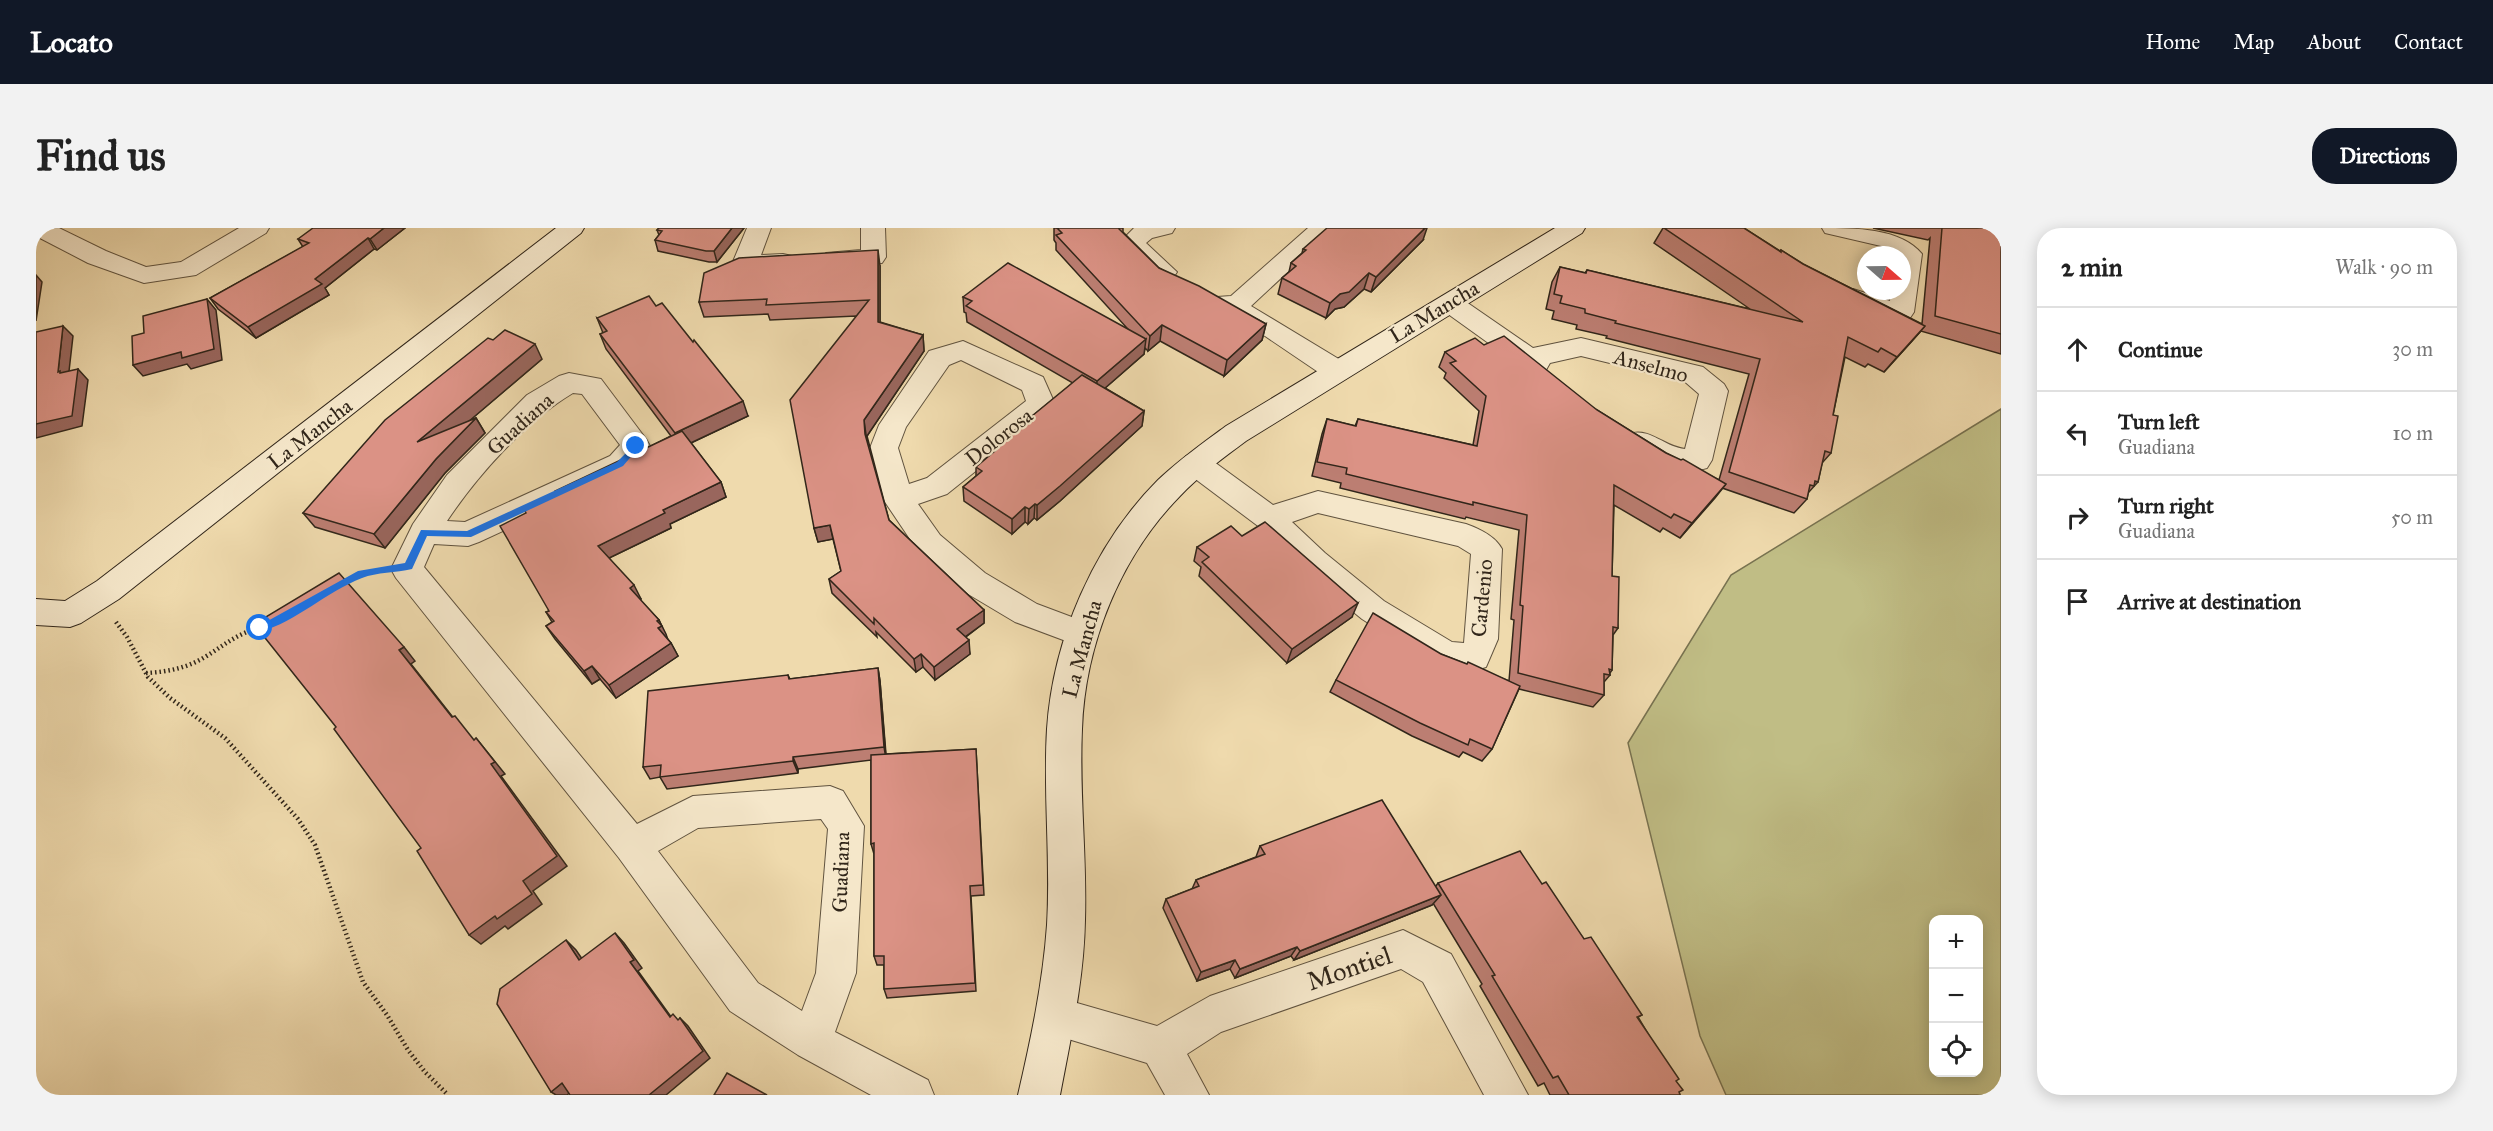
<!DOCTYPE html>
<html lang="en">
<head>
<meta charset="utf-8">
<style>
	:root { --surface:#fff; --page:#f2f2f2; --text:#222; --muted:#767676; --line:#e0e0e0; --accent:#111827 }
	body { margin:0; font-family:"IM FELL Great Primer",serif; background:var(--page); color:var(--text) }
	.controls { position:absolute; right:18px; bottom:18px; display:grid; overflow:hidden; border-radius:12px; box-shadow:0 3px 15px #0003 }
	.controls button { width:54px; height:54px; display:grid; place-items:center; padding:0; border:0; border-bottom:2px solid var(--line); background:var(--surface); color:var(--text); font:30px sans-serif }
	.compass { position:absolute; left:1821px; top:18px; width:54px; height:54px; border-radius:50%; background:var(--surface); box-shadow:0 3px 15px #0003; rotate:110deg }
	.stop { position:absolute; width:18px; height:18px; margin:-14px; border:4px solid #1a73e8; border-radius:50%; background:#fff }
	.stop.end { background:#1a73e8; border-color:#fff; box-shadow:0 2px 6px #0008 }
	.list { margin:0; padding:0; list-style:none }
	h2 { display:flex; justify-content:space-between; align-items:center; height:78px; margin:0; padding:0 24px; font-size:26px }
	h2 small { font-size:20px; font-weight:400; color:var(--muted) }
	.list li { display:grid; grid-template-columns:39px 1fr auto; gap:18px; align-items:center; box-sizing:border-box; height:84px; padding:0 24px; border-top:2px solid var(--line) }
	.list b { display:block; font-size:22px; white-space:nowrap }
	.list p { margin:0; font-size:20px; white-space:nowrap; color:var(--muted) }
	.list em { font-size:20px; font-style:normal; color:var(--muted) }
	.icon { flex:none; width:33px; height:33px; fill:none; stroke:currentColor; stroke-width:2; stroke-linecap:round; stroke-linejoin:round }
	.map { position:relative; flex:none; width:1965px; height:867px; overflow:hidden; border-radius:24px }
	header { display:flex; align-items:center; gap:36px; box-sizing:border-box; height:84px; padding:0 30px; background:var(--accent); color:#fff }
	header strong { font-size:28px }
	nav { display:flex; gap:33px; margin-inline-start:auto; font-size:21px }
	.intro { display:flex; align-items:center; justify-content:space-between; box-sizing:border-box; height:144px; padding:0 36px }
	h1 { margin:0; font-size:42px }
	.button { padding:15px 27px; border-radius:24px; background:var(--accent); color:#fff; font-size:21px; font-weight:700 }
	main { display:flex; gap:36px; padding:0 36px }
	aside { flex:1; background:var(--surface); border-radius:24px; box-shadow:0 3px 15px #0003 }
	.map>svg:first-child { display:block }
</style>
</head>
<body>
<header>
<strong>Locato</strong>
<nav><a>Home</a><a>Map</a><a>About</a><a>Contact</a></nav>
</header>
<div class="intro"><h1>Find us</h1><a class="button">Directions</a></div>
<main>
<div class="map">
<svg width="1965" height="867" viewBox="0 0 1965 867">
	<rect width="100%" height="100%" fill="#efdaad"/>
	<filter id="stains"><feTurbulence type="fractalNoise" baseFrequency=".00333" numOctaves="4"/><feColorMatrix values="0 0 0 0 .2 0 0 0 0 .09 0 0 0 0 .02 0 0 0 .5 -.17"/></filter>
	<radialGradient id="worn" r=".72"><stop offset=".6" stop-color="#630" stop-opacity="0"/><stop offset="1" stop-color="#630" stop-opacity=".3"/></radialGradient>
	<path fill="#c0bd85" stroke="#787250" stroke-width="1.5" fill-rule="evenodd" d="M1965,181v686h-275l-26,-59 -72,-293 103,-168zM1898,692h44v152h-44z"/>
	<g fill="none" stroke-linecap="round" stroke-linejoin="round">
		<defs>
			<g id="street">
				<path d="M0,0h23l47,23 40,16 35,-5 58,-34h30l-3,5 -70,42 -52,8 -56,-20 -52,-27z"/>
				<path d="M711,0h24l-10,27 22,-1 9,2 4,6 -4,6 -47,4 -9,-2 -4,-6z"/>
				<path d="M825,0h24l1,29 -4,6 -47,4 -9,-2 -4,-6 4,-6 35,-3z"/>
				<path d="M1098,0h41l-3,5 -20,5 -6,5 31,29 -4,6c-21,5 -36,-16 -51,-29l-3,-6z"/>
				<path d="M1272,0h27l-84,78 96,58 4,7 -4,7 -10,2 -10,-2 -62,-42 -48,-27 -4,-6 4,-6 14,-1z"/>
				<path d="M1786,0c32,0 79,0 100,26l-8,58 -4,6c-16,5 -61,-6 -70,-21l4,-6 9,-2 37,12 1,-10h11v-36h-8l-13,-9 -56,-13z"/>
				<path d="M1414,66l9,3 74,51 48,-10 122,29 21,17 4,7 -16,69 -5,8c-26,8 -68,-2 -82,-27l4,-7c21,-7 35,13 56,15l14,-55 -15,-13 -103,-25 -31,7 -4,7 -10,2 -10,-2 -85,-61 -4,-6 4,-6z"/>
				<path d="M927,113l80,36 12,27 -4,7 -104,83 -29,10 22,31 45,38 52,31 56,21 5,9 -5,9 -11,4 -67,-25 -52,-31 -45,-40 -35,-52 -13,-51 9,-23 50,-74zM925,132l61,30 4,11 -99,77 -18,6 -11,-36 8,-21 43,-62z"/>
				<path d="M533,145l32,6 45,60 4,7 -20,26 -151,70 -11,4 -34,-2 -10,23 213,257 56,-28 137,-10 13,5 21,35 -8,147 -21,59 93,48 6,15h-63l-73,-40 -68,-44 -111,-153 -223,-280 -5,-9 22,-45 34,-49 80,-80 32,-19zM537,165l9,1 38,51 -10,11 -145,66 -18,-1c30,-45 79,-100 126,-128zM785,591l7,10 -12,144 -14,38 -44,-28 -100,-132 40,-23z"/>
				<path d="M1160,225l10,3 67,49 45,-14 148,33c14,5 29,12 36,25l-4,90 -12,28c-17,6 -35,3 -52,-2l-72,-46 -59,-48 -45,-45 -72,-54 -5,-8 5,-8zM1282,285l140,33 13,8 -7,89 -12,-1 -68,-41 -59,-48 -33,-31z"/>
				<path d="M1367,702l48,24 77,141h-44l-61,-113 -22,-13 -180,63 -34,22 22,41h-44l-18,-32 -105,-32 -6,-14 6,-14 14,-6 101,29 53,-30z"/>
			</g>
			<g id="secondary">
				<path d="M520,0h28l-3,5 -462,366 -38,24 -11,4 -34,-2v-26l29,2 32,-20z"/>
				<path d="M1519,0h30l-3,5 -336,208c-23,17 -46,34 -66,55 -60,61 -95,149 -98,233 -3,64 5,128 3,191 -1,59 -14,117 -25,175h-42c13,-56 25,-113 29,-170 4,-65 -4,-131 0,-196 6,-90 47,-185 111,-249 21,-20 45,-37 68,-54z"/>
			</g>
		</defs>
		<use href="#street" stroke="#60533f" stroke-width="2"/>
		<use href="#secondary" stroke="#31261a" stroke-width="2"/>
		<path stroke="#31261a" stroke-width="3" stroke-dasharray="1.5 2" stroke-linecap="butt" d="M306,354l32,-10"/>
		<g stroke="#31261a" stroke-width="4.5" stroke-dasharray="1.5 3" stroke-linecap="butt">
			<path d="M80,394l11,15 21,40 22,21 55,40 73,81 17,26 48,137 24,33 21,35 17,22 23,23"/>
			<path d="M110,445c21,-1 41,-5 59,-16 18,-11 33,-24 54,-29"/>
		</g>
		<use href="#street" fill="#f5e7ca" fill-rule="evenodd"/>
		<use href="#secondary" fill="#f5e7ca" fill-rule="evenodd"/>
	</g>
	<g fill="#bc7e72" stroke="#31261a" stroke-width="1.5">
		<path d="M369,0l-28,22 -3,-1 -49,39 4,7 -73,43 -38,-29 -8,-11 93,-51 -5,-8z"/>
		<path d="M623,0h85l-27,34h-8l-51,-11 -3,-11 4,-5 -2,-5z"/>
		<path d="M1018,0h69v4l36,36 107,56 -4,16 -38,36 -64,-35 -12,10 -3,-3 -1,6 -39,34 39,23 -2,15 -82,75 -23,19 -3,-2 -6,6 -3,-2 -13,12 -48,-33 -1,-14 13,-11v-9l17,-15v-4l80,-65 -106,-61 -1,-9 -2,-1 -1,-15 164,31 -71,-78v-7l-2,-3z"/>
		<path d="M1627,0h81l36,23 1,-1 22,14 119,60 8,-86 -2,2 -55,-12h116l12,3v123l-80,-23 -37,41 -16,-8 -3,3 -20,-10 -12,58 -2,38 -9,10 -4,19 -10,11 -1,6 -13,14 -72,-25 -42,50 -17,-10 -3,4 -46,-27 -2,71 6,52 -5,7 -1,35 -2,3v2l-6,7v13l-11,12 -74,-18 -27,60 -10,12 -19,-9 -4,5 -47,-21 -82,-44 6,-12 105,-26 68,27 5,-61 -3,-1 8,-89 -53,-13 -1,2 -125,-31 1,-5 -29,-7 10,-42 5,-15 28,7 3,-7 115,26 6,-34 -35,-33 2,-5 -7,-6 6,-15 39,-7 113,65 69,43 53,27 30,-106 -143,-36 1,-2 -31,-7 1,-4 -25,-6 2,-8 -8,-2 6,-27 8,-15 25,6 2,-3 163,39 -96,-66z"/>
		<path d="M1387,12l-52,52 -7,-3 -20,18 -9,2 -9,9 -48,-24 4,-16 7,-6 2,-9 11,-10 1,-4z"/>
		<path d="M844,38v56l43,13 1,16 -57,85 22,84 95,90v13l-18,14 4,17 -35,26 -12,-13 -7,5 -40,-40 1,5 -45,-44 -3,-14 12,-8 -8,-32 -15,3 -4,-14 42,-212 -86,4 -2,-6 -64,3 -5,-15z"/>
		<path d="M561,90l151,98 -57,27 30,39 5,15 -56,27 1,4 -62,30 32,41 -1,1 19,20 8,18 4,5 7,13 -62,42 -16,-19 -8,5 -37,-45 -9,-13 6,-4 -6,-10 3,-1 -23,-98 30,-19 115,-58 -65,-87 -6,-15 3,-1z"/>
		<path d="M506,131l-72,61 6,-2 9,15 -40,40 -60,75 -70,-21 -12,-14z"/>
		<path d="M1161,319l155,70 -65,46 -88,-87 2,-9 -7,-6z"/>
		<path d="M842,440l2,13 6,73 90,-5 8,146 -13,1 5,95 -89,7 -3,-9v-24h-7l-3,-9v-102l-3,-10v-84l-73,9v4l-131,16 -7,-12 -10,2 -7,-12 145,-92 2,4z"/>
		<path d="M1224,618l176,40 2,-3 104,1 100,131 -4,2 38,64 3,11 1,3h-130l-6,-12 -6,3 -58,-100 2,-2 -49,-81 -1,2 -138,55 -3,-4 -56,22 -5,-9 -33,12 -34,-73 3,-9 26,-10 4,-9 60,-23z"/>
	</g>
	<g fill="#99665d" stroke="#31261a" stroke-width="1.5">
		<path d="M348,0h21l-28,22 -7,-11z"/>
		<path d="M696,0h12l-27,34 -3,-11z"/>
		<path d="M1389,0h2l-4,12 -52,52 5,-15z"/>
		<path d="M332,10l6,11 -49,39 4,7 -73,43 -8,-11 67,-48z"/>
		<path d="M842,22l2,16v71l-2,-15z"/>
		<path d="M1333,45l-5,16 -20,18 -9,2 -9,9 4,-15 10,-9z"/>
		<path d="M0,47l6,7 -6,39z"/>
		<path d="M171,71l9,11 6,50 -31,9 -4,-5 -44,12 -10,-11z"/>
		<path d="M1230,96l-4,16 -38,36 3,-16z"/>
		<path d="M1126,97l-2,16 -12,10 2,-15z"/>
		<path d="M27,98l10,10 -5,44 -10,-8z"/>
		<path d="M1889,98l-13,15 -28,31 13,-15z"/>
		<path d="M887,107l1,16 -57,85 1,13 -4,-29z"/>
		<path d="M1110,111l-2,15 -48,42 1,-15z"/>
		<path d="M499,116l7,15 -115,98 -10,-15z"/>
		<path d="M42,141l10,11 -6,46 -46,12v-14z"/>
		<path d="M707,173l5,15 -68,32 -5,-15z"/>
		<path d="M1108,183l-2,15 -82,75 -23,19v-15z"/>
		<path d="M440,190l9,15 -40,40 -60,75 -11,-14 62,-75z"/>
		<path d="M685,254l5,15 -56,27 1,4 -66,32 -7,-14 65,-36z"/>
		<path d="M1690,256l-11,14 -35,40 12,-15z"/>
		<path d="M999,276l-1,14 -6,6 1,-15z"/>
		<path d="M989,279v15l-13,12v-15z"/>
		<path d="M794,297l3,14 -15,3 -4,-14z"/>
		<path d="M598,357l7,14 -5,3 -6,-14z"/>
		<path d="M1322,375l-6,14 -65,46 5,-14z"/>
		<path d="M948,382v13l-26,19 -1,-13z"/>
		<path d="M623,392l7,14 2,6 -10,-12 -1,-7z"/>
		<path d="M933,412l1,14 -35,26 -1,-13z"/>
		<path d="M635,415l7,13 -62,42 -7,-13z"/>
		<path d="M368,419l11,14 -4,3 52,66 -64,-80z"/>
		<path d="M885,426l2,13 -7,5 -2,-13z"/>
		<path d="M556,438l8,13 -8,5 -8,-13z"/>
		<path d="M842,440l2,13 6,78 -2,-12z"/>
		<path d="M440,510l29,36 -4,2 66,90 -34,25 9,13 -34,25 -3,-3 -24,18 -12,-9 54,-54 -32,-117z"/>
		<path d="M757,529l5,12v4l-5,-12z"/>
		<path d="M1405,667l-9,10 -138,55 6,-9z"/>
		<path d="M579,705l9,10 18,25 -4,3 39,54 -7,-8 -40,-55z"/>
		<path d="M530,712l10,10 13,19 -10,-9z"/>
		<path d="M1261,719l-6,9 -56,22 5,-9z"/>
		<path d="M1199,732l-5,9 -33,12 4,-9z"/>
		<path d="M644,790l8,8 22,32 -44,37h-17z"/>
		<path d="M526,855l11,7 -6,5h-11l-5,-3z"/>
	</g>
	<g fill="#db9285" stroke="#31261a" stroke-width="1.5">
		<path d="M277,0h71l-14,11 -2,-1 -53,41 7,5 -74,43 -38,-29 99,-55 -11,-4z"/>
		<path d="M623,0h73l-18,23h-8l-51,-11 7,-9 -5,-1z"/>
		<path d="M1021,0h62v1l40,39 40,18 67,38 -39,36 -65,-35 -12,11 -94,-101 6,-2z"/>
		<path d="M1291,0h98l-49,49 -7,-4 -20,19 -9,2 -10,9 -48,-25 14,-12 -5,-3 15,-13 -3,-1z"/>
		<path d="M1628,0h80l37,24v-2l22,14 122,62 -28,31 -16,-9 -3,4 -30,-15 -15,78 5,1 -7,37 -6,-2 -7,31 -3,-1 -1,5 -4,-1 -3,14 -78,-27 31,-113 -145,-36 1,-2 -31,-8v-4l-25,-6 2,-7 -8,-2 6,-27 26,6 1,-3 216,52z"/>
		<path d="M1906,0h47l12,3v103l-66,-18z"/>
		<path d="M842,22v72l45,13 -59,85 1,14 24,86 95,90 -27,19 12,11 -35,27 -13,-13 -7,5 -40,-41v6l-45,-45 12,-8 -11,-46 -16,3 -24,-128 79,-100 -103,5 1,-6 -68,3 5,-29 35,-15z"/>
		<path d="M972,35l138,76 -49,42 -131,-75 6,-5 -9,-4z"/>
		<path d="M613,68l7,10 6,-3 31,39 1,-2 49,61 -68,32 -75,-99 7,-3 -10,-13z"/>
		<path d="M171,71l7,50 -32,9 -1,-6 -48,13 -1,-29 12,-3 -1,-17z"/>
		<path d="M27,98l-5,46 2,-1v2l18,-4 -6,47 -36,8v-92z"/>
		<path d="M469,102l30,14 -118,98 59,-24 -40,41 -62,75 -71,-21 82,-93 103,-82 5,2z"/>
		<path d="M1468,108l93,74 69,43 15,7 2,-1 43,25 -34,39 -18,-9 -3,4 -57,-33 -2,91 7,1 -1,51 -5,-1 -1,43 -3,-1 1,6 -6,-1v21l-86,-22 5,-67 -3,-1 7,-90 -54,-13v3l-127,-31 1,-6 -30,-6 10,-43 29,7 2,-7 119,27 9,-50 -36,-33 6,-2 -11,-9 30,-14 9,7z"/>
		<path d="M1046,147l62,36 -84,75 -23,19 -2,-1 -6,5 -4,-2 -13,12 -49,-32 19,-16 -6,-4 20,-17 -3,-2z"/>
		<path d="M646,203l39,51 -58,28 2,3 -67,33 36,39 -4,3 29,32 -2,1 5,5 -4,2 13,15 -62,42 -17,-19 -8,5 -38,-45 8,-5 -8,-9 3,-1 -49,-85 26,-13 -2,-4 32,-16 -1,-2z"/>
		<path d="M1229,294l93,81 -66,46 -90,-87 7,-5 -12,-10 34,-21 11,10z"/>
		<path d="M303,345l65,74 -5,3 53,67 3,-1 19,24 2,-2 19,24 -4,2 66,92 -34,25 9,13 -35,25 -2,-3 -26,19 -52,-84 4,-3 -87,-119 2,-2 -82,-103z"/>
		<path d="M1337,385l68,41 26,10 1,-2 52,24 -28,63 -22,-10 -2,6 -48,-22 -84,-43z"/>
		<path d="M842,440l6,79 -91,10v4l-133,16 1,-12 -18,2 5,-76 140,-16 1,4z"/>
		<path d="M940,521l7,136 -13,1 5,97 -91,6v-33h-10v-113l-3,1v-89z"/>
		<path d="M1346,572l59,95 -141,56 -3,-4 -57,22 -5,-9 -34,12 -35,-73 33,-13 -3,-6 69,-26 -5,-8z"/>
		<path d="M1484,623l22,33 4,-2 38,57 7,-2 51,78 -5,2 42,62 -3,2 7,9 -4,2 1,3h-111l-11,-19 -5,2 -61,-102 3,-1 -57,-92z"/>
		<path d="M579,705l19,27 -4,2 40,55 3,-3 5,6 2,-2 23,33 -54,44h-79l-8,-12 -11,9 -54,-88 3,-15 66,-49 13,20z"/>
		<path d="M691,845l40,22h-53z"/>
	</g>
	<path fill="#1a73e8" d="M600,215l4,3 -17,20 -152,71 -44,-1 -15,33c-16,4 -35,3 -50,9 -36,14 -65,43 -102,54l-5,-4 103,-57 47,-8 16,-33 46,1 150,-69z"/>
	<g text-anchor="middle" stroke-width="4.5" stroke-linejoin="round" paint-order="stroke">
		<g font-size="21" fill="#31261a" stroke="#f5e7ca">
			<text transform="translate(1398 84) rotate(-31)" y="7">La Mancha</text>
			<text transform="translate(1615 138) rotate(15)" y="7">Anselmo</text>
			<text transform="translate(484 196) rotate(-42)" y="7">Guadiana</text>
			<text transform="translate(274 206) rotate(-38)" y="7">La Mancha</text>
			<text transform="translate(963 209) rotate(-38)" y="7">Dolorosa</text>
			<text transform="translate(1446 370) rotate(-85)" y="7">Cardenio</text>
			<text transform="translate(1046 421) rotate(-75)" y="7">La Mancha</text>
			<text transform="translate(805 644) rotate(-88)" y="7">Guadiana</text>
		</g>
		<g font-size="26" fill="#31261a" stroke="#f5e7ca">
			<text transform="translate(1313 740) rotate(-19)" y="9">Montiel</text>
		</g>
	</g>
	<rect width="100%" height="100%" filter="url(#stains)"/>
	<rect width="100%" height="100%" fill="url(#worn)"/>
</svg>
<div class="controls">
<button>+</button>
<button>−</button>
<button><svg class="icon" aria-label="locate" viewBox="0 0 24 24"><circle cx="12" cy="12" r="6"/><path d="M12 2v4M12 18v4M2 12h4M18 12h4"/></svg></button>
</div>
<svg class="compass" viewBox="-18 -18 36 36"><path d="M0-13l5 13h-10z" fill="#e53935"/><path d="M0 13l5-13h-10z" fill="#767676"/></svg>
<div class="stop" style="left:224px;top:400px"></div>
<div class="stop end" style="left:600px;top:218px"></div>
</div>
<aside>
<h2>2 min<small>Walk · 90 m</small></h2>
<ul class="list">
<li><svg class="icon" aria-label="ahead" viewBox="0 0 24 24"><path d="M12 20V5M6 11l6-6 6 6"/></svg><div><b>Continue</b></div><em>30 m</em></li>
<li><svg class="icon" aria-label="left" viewBox="0 0 24 24"><path d="M17 20v-9H6M10 6l-5 5 5 5"/></svg><div><b>Turn left</b><p>Guadiana</p></div><em>10 m</em></li>
<li><svg class="icon" aria-label="right" viewBox="0 0 24 24"><path d="M7 20v-9h11M14 6l5 5-5 5"/></svg><div><b>Turn right</b><p>Guadiana</p></div><em>50 m</em></li>
<li><svg class="icon" aria-label="arrive" viewBox="0 0 24 24"><path d="M6 21V4h12l-3 4 3 4H6"/></svg><div><b>Arrive at destination</b></div></li>
</ul>
</aside>
</main>
</body>
</html>
